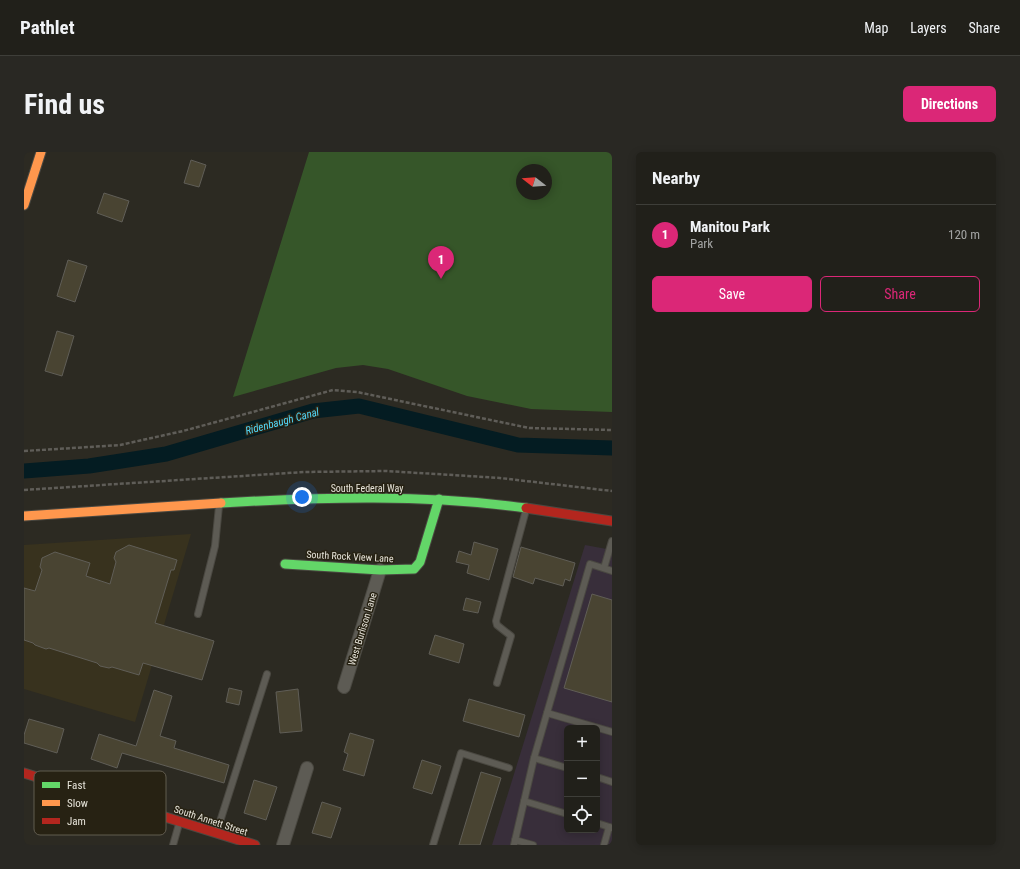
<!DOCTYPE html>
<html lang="en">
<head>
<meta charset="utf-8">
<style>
	:root { --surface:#21201a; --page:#292823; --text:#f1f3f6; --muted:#a2a3a2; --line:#3e3e39; --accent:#db2777 }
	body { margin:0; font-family:"Roboto Condensed",sans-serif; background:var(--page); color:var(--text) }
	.controls { position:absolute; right:12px; bottom:12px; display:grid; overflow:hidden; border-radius:6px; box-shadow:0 2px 10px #0003 }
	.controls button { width:36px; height:36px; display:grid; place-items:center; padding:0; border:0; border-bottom:1px solid var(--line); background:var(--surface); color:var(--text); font:20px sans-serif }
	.compass { position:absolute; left:492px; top:12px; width:36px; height:36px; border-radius:50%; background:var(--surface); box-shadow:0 2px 10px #0003; rotate:287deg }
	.you { position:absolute; left:278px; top:345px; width:14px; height:14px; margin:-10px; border:3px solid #fff; border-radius:50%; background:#1a73e8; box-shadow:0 0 0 6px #1a73e833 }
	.badge { display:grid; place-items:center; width:26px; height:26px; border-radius:50%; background:var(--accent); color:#fff; font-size:13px; font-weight:700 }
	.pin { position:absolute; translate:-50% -33px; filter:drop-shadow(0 1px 2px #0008) }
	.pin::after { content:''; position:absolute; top:21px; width:14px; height:12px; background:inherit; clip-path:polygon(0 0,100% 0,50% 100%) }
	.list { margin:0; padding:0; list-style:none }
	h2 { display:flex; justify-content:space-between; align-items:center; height:52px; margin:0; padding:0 16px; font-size:17px }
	h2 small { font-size:13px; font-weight:400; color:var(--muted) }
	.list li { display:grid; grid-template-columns:26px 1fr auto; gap:12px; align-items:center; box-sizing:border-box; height:60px; padding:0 16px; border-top:1px solid var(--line) }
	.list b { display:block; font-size:15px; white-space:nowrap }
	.list p { margin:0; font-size:13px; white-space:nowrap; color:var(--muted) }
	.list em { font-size:13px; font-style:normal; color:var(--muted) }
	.actions { display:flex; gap:8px; padding:12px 16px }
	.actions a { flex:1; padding:9px 0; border:1px solid var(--accent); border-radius:6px; text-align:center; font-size:14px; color:var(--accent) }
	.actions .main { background:var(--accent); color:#fff }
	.icon { flex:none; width:22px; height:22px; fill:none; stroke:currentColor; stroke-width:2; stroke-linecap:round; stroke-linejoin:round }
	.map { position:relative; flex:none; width:588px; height:693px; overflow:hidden; border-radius:6px }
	header { display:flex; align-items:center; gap:24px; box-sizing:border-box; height:56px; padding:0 20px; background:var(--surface); border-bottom:1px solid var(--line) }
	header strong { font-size:19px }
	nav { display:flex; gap:22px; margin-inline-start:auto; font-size:14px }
	.intro { display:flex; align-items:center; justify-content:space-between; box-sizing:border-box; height:96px; padding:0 24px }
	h1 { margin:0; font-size:28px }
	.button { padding:10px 18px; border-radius:6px; background:var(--accent); color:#fff; font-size:14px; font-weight:700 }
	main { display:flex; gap:24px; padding:0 24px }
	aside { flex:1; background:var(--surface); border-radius:6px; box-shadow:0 2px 10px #0003 }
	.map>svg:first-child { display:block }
</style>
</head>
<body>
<header>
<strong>Pathlet</strong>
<nav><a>Map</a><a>Layers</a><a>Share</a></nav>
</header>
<div class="intro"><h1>Find us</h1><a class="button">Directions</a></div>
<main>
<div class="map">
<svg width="588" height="693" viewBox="0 0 588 693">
	<rect width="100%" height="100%" fill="#2c2a22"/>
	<path fill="#38321e" d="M167,382l-56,188 -111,-33v-144z"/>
	<path fill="#382e3a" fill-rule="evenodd" d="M561,393l27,5v295h-120zM543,576h30v102h-30z"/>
	<path fill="#365629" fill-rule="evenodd" d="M285,0h303v260l-81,-3 -64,-13 -79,-27 -25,-4 -27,3 -103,29zM498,18h24v24h-24z"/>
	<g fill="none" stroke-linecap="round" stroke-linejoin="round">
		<path stroke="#041c22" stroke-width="15" d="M0,319l65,-5 77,-12 147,-43 46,-5 159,39 94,3"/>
	</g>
	<g fill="#494432" stroke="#605e57">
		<path d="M167,8l15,5 -7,22 -15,-4z"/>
		<path d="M80,41l25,8 -7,21 -25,-9z"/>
		<path d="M44,108l19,6 -12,36 -18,-6z"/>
		<path d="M33,179l17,5 -12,40 -17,-5z"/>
		<path d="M450,390l24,7 -9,31 -22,-7 2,-8 -13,-3 3,-11 12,4z"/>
		<path d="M105,393l48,15 -3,10h-3l-16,53 59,18 -12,39 -59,-17 -4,12 -27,-8 -3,1 -9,-2 -3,-3 -48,-15 -3,1 -11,-4 -2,-2 -9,-3v-52l11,3 7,-21 -2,-3 2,-9 13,-6 35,11 -4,13 24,8 6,-22 -2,-4 2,-6z"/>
		<path d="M497,395l54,16 -5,18 -5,-2 -2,7 -28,-8 -2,6 -20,-7z"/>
		<path d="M568,442l20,6v102l-48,-14z"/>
		<path d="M442,446l15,4 -3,11 -15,-3z"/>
		<path d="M411,483l29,9 -5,19 -30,-9z"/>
		<path d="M205,536l13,3 -3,14 -13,-3z"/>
		<path d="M274,537l4,42 -22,2 -4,-41z"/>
		<path d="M130,538l18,6 -12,40 16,5 -2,7 55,17 -5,18 -102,-30 -5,15 -26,-9 8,-25 37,12z"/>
		<path d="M445,547l56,16 -6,22 -56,-16z"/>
		<path d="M5,567l35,10 -7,24 -33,-10v-8z"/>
		<path d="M326,581l24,7 -10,36 -21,-6 5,-16 -4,-2z"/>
		<path d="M398,608l19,6 -9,28 -19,-6z"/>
		<path d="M457,620l20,6 -21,67h-21z"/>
		<path d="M230,628l23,7 -11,33 -22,-7z"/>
		<path d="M298,650l19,6 -10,30 -19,-5z"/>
	</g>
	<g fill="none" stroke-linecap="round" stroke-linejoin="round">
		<defs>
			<g id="lane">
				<path d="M580,416l8,-27"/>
				<path d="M174,462l17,-68 4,-40"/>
				<path d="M473,531l14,-47 -14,-11 -1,-4 30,-111"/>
				<path d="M523,561l65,19"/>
				<path d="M510,606l33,10"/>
				<path d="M573,625l15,5"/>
				<path d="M500,649l43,13"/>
				<path d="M573,671l15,5"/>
				<path d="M193,679l50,-157"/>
				<path d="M491,688l18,5"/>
				<path d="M149,693l6,-21"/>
				<path d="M409,693l28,-92 48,15"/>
				<path d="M490,693l20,-87 56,-194 22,7"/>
				<path d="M580,693l5,-18"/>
			</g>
			<g id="street">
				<path d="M320,535l36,-117"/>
				<path d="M259,693l24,-77"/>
			</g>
			<g id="fast">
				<path d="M197,351c102,-6 204,-9 305,5"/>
				<path d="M261,412l95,6 34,-1 6,-7 19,-63"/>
			</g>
			<g id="slow">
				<path d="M0,53l17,-53"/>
				<path d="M0,364l197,-13"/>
			</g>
			<g id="jam">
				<path d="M502,356l86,13"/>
				<path d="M0,621l231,72"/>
			</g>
		</defs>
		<use href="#lane" stroke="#4a4841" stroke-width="8"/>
		<use href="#street" stroke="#4a4841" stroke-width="14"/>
		<use href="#fast" stroke="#4a4841" stroke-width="11"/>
		<use href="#slow" stroke="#4a4841" stroke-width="11"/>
		<use href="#jam" stroke="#4a4841" stroke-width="11"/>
		<g stroke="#5f5d58" stroke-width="2.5" stroke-dasharray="4 2" stroke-linecap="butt">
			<path d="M0,299l96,-6 63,-14 150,-41 24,2 172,36 83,2"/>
			<path d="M0,338l280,-18 83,-1 113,7 112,13"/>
		</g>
		<use href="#lane" stroke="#5d5b54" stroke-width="6"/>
		<use href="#street" stroke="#5d5b54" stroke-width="12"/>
		<use href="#fast" stroke="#63d668" stroke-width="9"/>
		<use href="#slow" stroke="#ff974d" stroke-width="9"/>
		<use href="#jam" stroke="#b3261e" stroke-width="9"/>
	</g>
	<g text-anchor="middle" stroke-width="3" stroke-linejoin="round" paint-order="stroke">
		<g font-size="10" fill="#e7e4da" stroke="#272213">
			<text x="343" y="340">South Federal Way</text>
			<text transform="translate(326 404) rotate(3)" y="4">South Rock View Lane</text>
			<text transform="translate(338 477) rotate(-73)" y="4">West Burlison Lane</text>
			<text transform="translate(187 668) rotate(18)" y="4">South Annett Street</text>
		</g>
		<g font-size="11" font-style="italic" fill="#51d9fa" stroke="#272213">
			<text transform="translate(258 269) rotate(-15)" y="4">Ridenbaugh Canal</text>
		</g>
	</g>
	<rect x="10" y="619" width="132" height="64" rx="6" fill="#272213" stroke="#615c4f" stroke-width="1"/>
	<rect x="18" y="630" width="18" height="6" fill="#63d668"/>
	<rect x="18" y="648" width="18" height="6" fill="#ff974d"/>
	<rect x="18" y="666" width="18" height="6" fill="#b3261e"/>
	<g font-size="11" fill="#e7e4da">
		<text x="43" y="637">Fast</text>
		<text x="43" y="655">Slow</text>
		<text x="43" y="673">Jam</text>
	</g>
</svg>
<div class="controls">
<button>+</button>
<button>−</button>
<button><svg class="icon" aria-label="locate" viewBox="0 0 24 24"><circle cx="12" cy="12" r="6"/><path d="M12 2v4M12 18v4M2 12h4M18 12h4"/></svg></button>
</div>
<svg class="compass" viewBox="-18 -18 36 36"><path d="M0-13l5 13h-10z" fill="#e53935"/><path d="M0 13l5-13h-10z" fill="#a2a3a2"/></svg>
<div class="you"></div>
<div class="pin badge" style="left:417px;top:127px">1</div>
</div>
<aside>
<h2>Nearby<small></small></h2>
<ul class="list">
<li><span class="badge">1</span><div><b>Manitou Park</b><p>Park</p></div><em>120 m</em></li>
</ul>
<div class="actions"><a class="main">Save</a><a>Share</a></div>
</aside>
</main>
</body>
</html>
